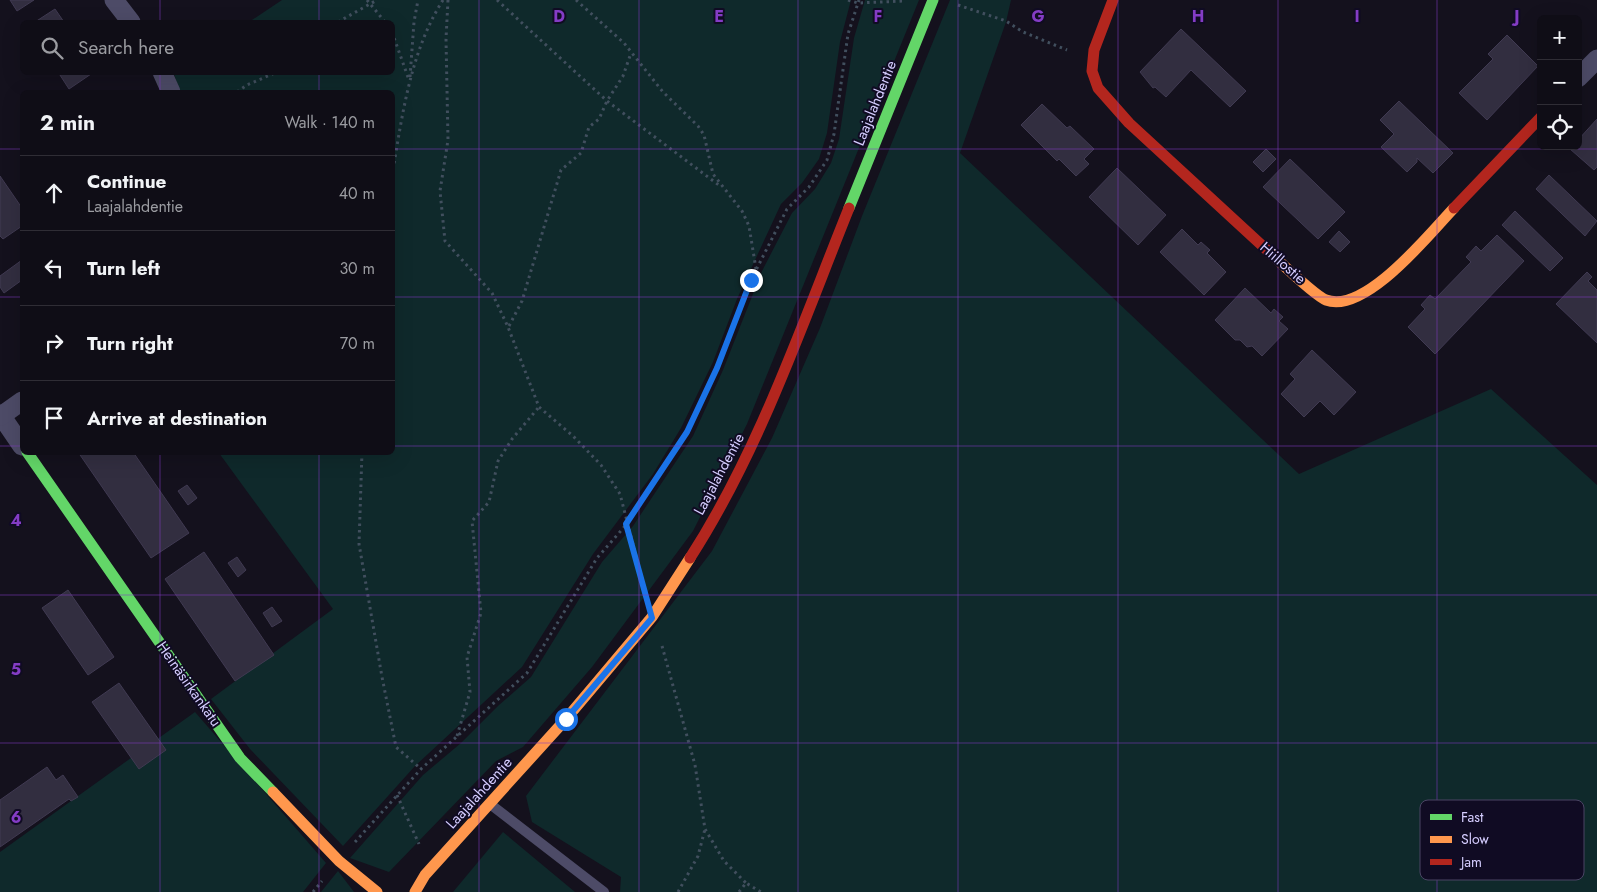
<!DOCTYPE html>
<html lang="en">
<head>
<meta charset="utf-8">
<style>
	:root { --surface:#0f0d16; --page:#18161f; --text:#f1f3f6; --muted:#9b9ca1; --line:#2f2d35 }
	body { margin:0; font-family:Jost,sans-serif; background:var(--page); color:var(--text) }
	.controls { position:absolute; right:15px; top:15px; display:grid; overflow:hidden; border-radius:8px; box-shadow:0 5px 20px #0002 }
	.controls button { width:45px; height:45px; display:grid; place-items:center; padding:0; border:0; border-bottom:1px solid var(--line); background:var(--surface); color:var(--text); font:25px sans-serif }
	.stop { position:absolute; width:15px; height:15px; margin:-11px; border:4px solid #1a73e8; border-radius:50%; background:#fff }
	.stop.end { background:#1a73e8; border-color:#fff; box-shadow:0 1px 5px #0008 }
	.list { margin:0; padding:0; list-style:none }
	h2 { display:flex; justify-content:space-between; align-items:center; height:65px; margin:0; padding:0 20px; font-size:21px }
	h2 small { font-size:16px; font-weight:400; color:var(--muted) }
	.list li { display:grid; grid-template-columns:32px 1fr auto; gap:15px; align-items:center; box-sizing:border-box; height:75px; padding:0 20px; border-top:1px solid var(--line) }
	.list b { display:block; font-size:19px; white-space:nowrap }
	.list p { margin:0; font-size:16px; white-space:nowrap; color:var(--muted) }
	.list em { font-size:16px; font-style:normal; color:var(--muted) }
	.icon { flex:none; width:28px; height:28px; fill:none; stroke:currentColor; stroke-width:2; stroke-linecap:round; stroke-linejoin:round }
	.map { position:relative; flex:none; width:1597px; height:892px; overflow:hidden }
	.search { position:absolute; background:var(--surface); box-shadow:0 5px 20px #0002; left:20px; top:20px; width:375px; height:55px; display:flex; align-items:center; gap:12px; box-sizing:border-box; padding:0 18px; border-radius:8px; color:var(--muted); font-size:19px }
	.panel { position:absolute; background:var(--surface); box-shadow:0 5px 20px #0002; left:20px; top:90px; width:375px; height:365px; border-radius:8px }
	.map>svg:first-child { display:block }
</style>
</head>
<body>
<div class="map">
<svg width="1597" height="892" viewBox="0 0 1597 892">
	<rect width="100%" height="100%" fill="#14111d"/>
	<g fill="#0f292b">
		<path d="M282,0h569l-11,42 -13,91 -8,26 -17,24 -21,21 -44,95 -24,63 -32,66 -28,46 -60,80 -71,113 -107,99 -72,80 -93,-97 -39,-50 122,-90 -114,-156 173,-1v-360h-212l-6,-18 218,-2v-50h-143z"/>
		<path d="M865,0h54l-172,424 -54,107 -101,136 -69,80 -27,14 -107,111 -39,-14 73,-83 38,-32 38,-38 32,-28 71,-115 31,-36 60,-90 30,-66 39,-99 30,-58 23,-24 16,-26 8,-24 15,-101z"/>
		<path d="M950,0h61l-5,22 -46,131 339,321 192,-85 106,96v407h-977l1,-15 -89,-55 -6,-26 186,-245 34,-64 26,-49 48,-110 42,-112z"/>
		<path d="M195,712l131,151 -23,29h-303v-40z"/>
		<path d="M503,832l72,60h-122z"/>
		<path d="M338,871l16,21h-33z"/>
	</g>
	<g fill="#322e40" stroke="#403a52">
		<path d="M10,0h24l-17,11z"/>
		<path d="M55,9l9,13h-29z"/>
		<path d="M1181,29l65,62 -16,16 -39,-37 -25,27 -11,-10 -2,1 -13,-16z"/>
		<path d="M1507,35l31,31 -51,54 -28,-27 34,-34 -5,-5z"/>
		<path d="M58,72h36l-25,17z"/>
		<path d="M1399,101l54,52 -20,20 -16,-15v4l-10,10 -26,-25 13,-13 -14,-14z"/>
		<path d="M1042,104l25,24 3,-2 24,23 -10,10 5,5 -13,12 -17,-17 -2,2 -36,-36z"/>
		<path d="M1597,119v48l-3,3 -24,-21 8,-3v-6z"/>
		<path d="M1266,149l10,10 -13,13 -10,-10z"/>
		<path d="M1290,159l55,53 -27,27 -55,-52z"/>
		<path d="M1117,168l49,47 -28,30 -49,-48z"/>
		<path d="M1549,175l48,46 -12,15 -49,-47z"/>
		<path d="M0,176l22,32v18l-19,13 -3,-3z"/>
		<path d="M1515,211l48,47 -13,13 -48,-46z"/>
		<path d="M1182,229l16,16 3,-3 9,8 -3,3 19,19 -22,23 -44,-43z"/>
		<path d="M1339,231l11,11 -10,10 -11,-10z"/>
		<path d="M1497,235l27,26 -89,93 -27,-27 17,-18 -4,-4 9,-10 5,4 36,-37 -5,-5 10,-11 5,5z"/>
		<path d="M22,260v20l-18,13 -4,-6v-11z"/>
		<path d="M1587,272l5,5 -4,4 9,9v53l-41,-39z"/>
		<path d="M1245,288l26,25 3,-4 9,8 -4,4 9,8 -26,27 -10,-10 -5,1 -7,-7h-5l-20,-20z"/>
		<path d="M1312,350l44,42 -22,23 -14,-14 -16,16 -23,-23 14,-15 -5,-5z"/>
		<path d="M78,452h55l56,81 -38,25z"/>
		<path d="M187,485l10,13 -9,7 -10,-14z"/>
		<path d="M204,552l70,103 -39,26 -70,-102z"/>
		<path d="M237,557l9,13 -8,7 -10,-14z"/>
		<path d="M68,590l46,67 -26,18 -46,-67z"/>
		<path d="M272,607l10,14 -10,6 -9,-14z"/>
		<path d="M119,683l47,67 -27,19 -47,-67z"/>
		<path d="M47,767l9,13 7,-5 15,22 -7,4 -2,-2 -69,48v-47z"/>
	</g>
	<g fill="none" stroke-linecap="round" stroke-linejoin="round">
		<g stroke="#414f5e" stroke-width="3" stroke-dasharray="2.5 4" stroke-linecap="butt">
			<path d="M367,0l18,22"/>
			<path d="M448,0l-2,39 2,101 -8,51 5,50 47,52 16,34 31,80 34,29 28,29 19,29 23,89"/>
			<path d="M497,0l110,101 113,85"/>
			<path d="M576,0l48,43 39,49 35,34 6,9 9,39 29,37 7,15 7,43"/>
			<path d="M848,0l10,3 46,-2"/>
			<path d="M958,5l48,16 17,11 44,18"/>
			<path d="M338,22l39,-22"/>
			<path d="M392,32l17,48"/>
			<path d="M410,77l4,-55 4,-22"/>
			<path d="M237,92l10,-7 30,-13"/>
			<path d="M392,176c10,-59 18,-124 51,-176"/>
			<path d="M509,326l13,-25 39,-131 20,-17 8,-26 10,-8 8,-18 16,-25 8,-23"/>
			<path d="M362,452l-3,92 23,133 14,70 25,22"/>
			<path d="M662,646l33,119 10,64 19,32 22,22"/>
			<path d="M457,736l13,-44 -3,-35 14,-44 -9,-92 17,-19 9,-41 14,-22 27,-32"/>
			<path d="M397,795l22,49"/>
			<path d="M355,842l66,-73 106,-96 70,-115 29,-33 61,-93 30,-64 34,-88 36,-71 22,-22 18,-27 7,-26 14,-100 11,-34"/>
			<path d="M313,892l9,-11"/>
			<path d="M678,892l20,-36 7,-27"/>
			<path d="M739,892l7,-9 15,9"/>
		</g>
		<path stroke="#4d4b67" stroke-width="10" d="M490,804l114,88"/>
		<g stroke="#4d4b67" stroke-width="19">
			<path d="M114,0l17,22"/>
			<path d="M162,72l9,20"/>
			<path d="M1578,78l19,-19"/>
			<path d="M0,414l22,32"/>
			<path d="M1,416l21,-15"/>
		</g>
		<g stroke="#63d668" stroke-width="11">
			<path d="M849,208l84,-208"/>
			<path d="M27,452l213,306 33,34"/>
		</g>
		<g stroke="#ff974d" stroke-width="11">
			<path d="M1268,251c11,10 47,45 58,49 39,15 104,-67 128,-92"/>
			<path d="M273,792l66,69 38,31"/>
			<path d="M415,892l10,-17 141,-156 86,-102 38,-59"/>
		</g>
		<g stroke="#b3261e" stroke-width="11">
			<path d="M1113,0l-19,50 -2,21 6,17 31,35 139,128"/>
			<path d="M1454,208l87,-91"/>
			<path d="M690,558c69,-107 111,-231 159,-350"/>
		</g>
	</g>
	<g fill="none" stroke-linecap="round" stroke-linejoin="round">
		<path stroke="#1a73e8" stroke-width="6" d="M566,719l86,-101 -26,-94 61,-92 30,-64 34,-88"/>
	</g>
	<path fill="none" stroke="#843cc5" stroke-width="1" stroke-opacity="0.55" d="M160,0v22M319,0v22M479,0v892M639,0v892M798,0v892M958,0v892M1118,0v892M1278,0v892M1437,0v892M160,72v20M319,72v20M0,149h22M392,149h1205M0,297h22M392,297h1205M0,446h22M392,446h1205M160,452v440M319,452v440M0,595h1597M0,743h1597"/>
	<g text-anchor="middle" stroke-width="4" stroke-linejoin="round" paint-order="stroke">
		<g font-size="15" fill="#d5cdff" stroke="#100b23">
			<text transform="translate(875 103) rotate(-68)" y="5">Laajalahdentie</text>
			<text transform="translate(1283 263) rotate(41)" y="5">Hiillostie</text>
			<text transform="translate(719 474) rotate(-62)" y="5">Laajalahdentie</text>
			<text transform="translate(189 684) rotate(55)" y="5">Heinäsirkankatu</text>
			<text transform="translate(479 793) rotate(-48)" y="5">Laajalahdentie</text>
		</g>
	</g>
	<rect x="1420" y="800" width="164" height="80" rx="8" fill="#100b23" stroke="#4b4565" stroke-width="1"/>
	<rect x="1430" y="814" width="22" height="6" fill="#63d668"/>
	<rect x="1430" y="836" width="22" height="7" fill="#ff974d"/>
	<rect x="1430" y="859" width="22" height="6" fill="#b3261e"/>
	<g font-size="14" fill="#d5cdff">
		<text x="1461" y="822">Fast</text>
		<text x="1461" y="844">Slow</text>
		<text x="1461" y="867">Jam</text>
	</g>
	<g font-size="16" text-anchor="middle" font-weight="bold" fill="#843cc5" stroke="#100b23" stroke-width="4" stroke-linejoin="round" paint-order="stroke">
		<text x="559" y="22">D</text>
		<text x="719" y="22">E</text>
		<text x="878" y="22">F</text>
		<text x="1038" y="22">G</text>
		<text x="1198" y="22">H</text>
		<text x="1357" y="22">I</text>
		<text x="1517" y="22">J</text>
		<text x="16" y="526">4</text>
		<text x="16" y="675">5</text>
		<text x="16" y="823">6</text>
	</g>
</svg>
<div class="controls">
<button>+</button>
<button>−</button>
<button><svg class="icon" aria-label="locate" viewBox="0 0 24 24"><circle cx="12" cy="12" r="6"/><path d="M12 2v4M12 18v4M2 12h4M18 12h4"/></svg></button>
</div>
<div class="stop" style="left:566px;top:719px"></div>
<div class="stop end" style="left:751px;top:280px"></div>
<div class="search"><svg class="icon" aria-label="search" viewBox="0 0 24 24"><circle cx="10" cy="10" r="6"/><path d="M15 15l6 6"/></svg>Search here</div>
<section class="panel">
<h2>2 min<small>Walk · 140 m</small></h2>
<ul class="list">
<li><svg class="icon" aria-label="ahead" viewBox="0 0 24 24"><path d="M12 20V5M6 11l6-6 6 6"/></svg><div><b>Continue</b><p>Laajalahdentie</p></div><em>40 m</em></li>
<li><svg class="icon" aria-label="left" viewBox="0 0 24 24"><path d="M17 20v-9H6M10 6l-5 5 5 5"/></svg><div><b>Turn left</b></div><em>30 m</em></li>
<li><svg class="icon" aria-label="right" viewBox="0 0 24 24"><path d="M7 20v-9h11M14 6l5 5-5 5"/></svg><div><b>Turn right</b></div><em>70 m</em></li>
<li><svg class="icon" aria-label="arrive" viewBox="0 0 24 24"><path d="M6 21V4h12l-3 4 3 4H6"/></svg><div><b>Arrive at destination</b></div></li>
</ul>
</section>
</div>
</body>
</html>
